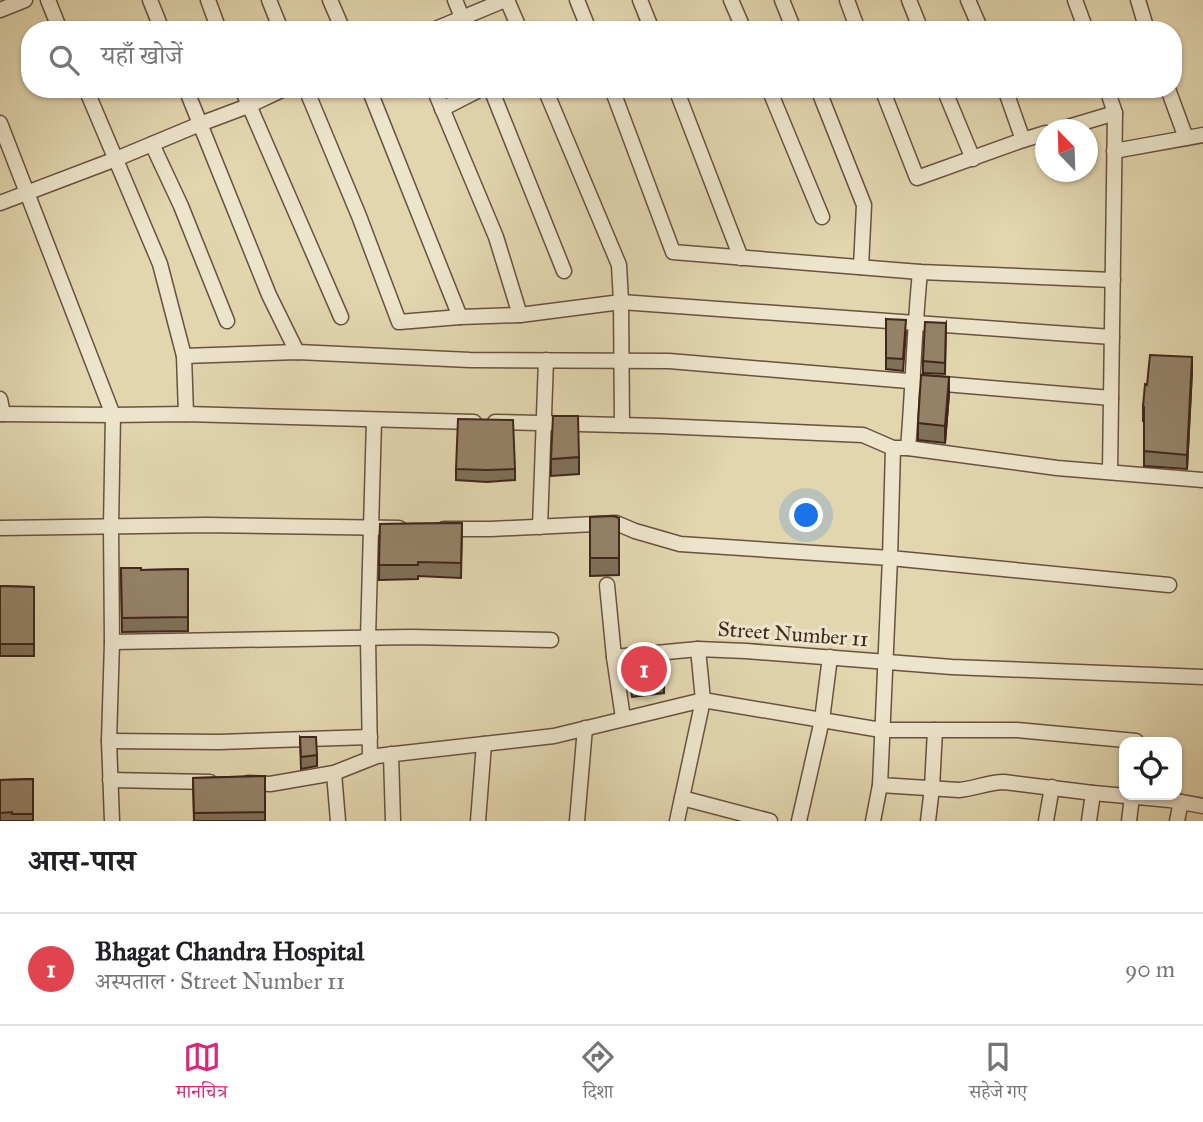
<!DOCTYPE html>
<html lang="hi">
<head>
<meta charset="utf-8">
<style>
	:root { --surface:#fff; --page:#f2f2f2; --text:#202124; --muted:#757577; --line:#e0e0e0; --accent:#db2777 }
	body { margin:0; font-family:"IM FELL Great Primer","Noto Serif Devanagari",serif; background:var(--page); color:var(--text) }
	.controls { position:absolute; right:21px; bottom:21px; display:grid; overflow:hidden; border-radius:14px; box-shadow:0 2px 5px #0004 }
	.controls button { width:63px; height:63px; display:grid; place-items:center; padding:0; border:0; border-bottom:2px solid var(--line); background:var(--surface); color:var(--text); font:35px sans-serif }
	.compass { position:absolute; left:1035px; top:119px; width:63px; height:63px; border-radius:50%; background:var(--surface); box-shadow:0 2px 5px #0004; rotate:337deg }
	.you { position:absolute; left:807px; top:516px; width:24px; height:24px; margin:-18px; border:5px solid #fff; border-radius:50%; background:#1a73e8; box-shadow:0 0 0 10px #1a73e833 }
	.badge { display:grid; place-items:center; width:46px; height:46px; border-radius:50%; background:var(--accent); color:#fff; font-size:23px; font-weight:700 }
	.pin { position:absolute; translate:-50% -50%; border:4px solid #fff; box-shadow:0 2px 7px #0006 }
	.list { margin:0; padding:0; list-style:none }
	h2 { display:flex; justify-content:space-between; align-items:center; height:91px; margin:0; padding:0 28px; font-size:30px }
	h2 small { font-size:23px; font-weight:400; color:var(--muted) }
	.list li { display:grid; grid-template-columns:46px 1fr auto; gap:21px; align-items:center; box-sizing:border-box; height:112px; padding:0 28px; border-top:2px solid var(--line) }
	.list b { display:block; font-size:26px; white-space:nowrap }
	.list p { margin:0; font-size:23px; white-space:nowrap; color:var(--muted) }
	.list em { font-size:23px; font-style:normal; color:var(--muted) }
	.icon { flex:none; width:38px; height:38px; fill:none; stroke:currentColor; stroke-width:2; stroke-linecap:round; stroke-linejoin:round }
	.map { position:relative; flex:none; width:1203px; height:821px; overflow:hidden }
	.search { position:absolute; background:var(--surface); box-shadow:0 2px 5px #0004; left:21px; right:21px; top:21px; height:77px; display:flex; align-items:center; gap:18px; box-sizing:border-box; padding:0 24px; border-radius:28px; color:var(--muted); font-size:26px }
	.sheet { height:203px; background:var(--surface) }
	nav { display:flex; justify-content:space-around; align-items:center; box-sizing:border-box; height:98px; border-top:2px solid var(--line); background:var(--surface); font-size:19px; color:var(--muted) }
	nav a { display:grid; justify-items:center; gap:4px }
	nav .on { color:var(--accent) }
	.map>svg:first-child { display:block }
</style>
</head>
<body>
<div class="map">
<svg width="1203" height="821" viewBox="0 0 1203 821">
	<rect width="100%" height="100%" fill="#e2d6af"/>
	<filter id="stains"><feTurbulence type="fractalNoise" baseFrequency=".00286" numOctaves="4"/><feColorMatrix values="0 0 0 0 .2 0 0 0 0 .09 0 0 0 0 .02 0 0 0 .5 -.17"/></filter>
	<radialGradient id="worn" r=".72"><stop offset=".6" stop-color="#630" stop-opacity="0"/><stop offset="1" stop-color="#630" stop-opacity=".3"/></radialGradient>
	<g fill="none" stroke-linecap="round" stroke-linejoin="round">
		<defs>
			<g id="street">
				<path d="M48,0l12,30"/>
				<path d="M150,0l12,30"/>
				<path d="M208,0l11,30"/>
				<path d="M269,0l12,30"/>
				<path d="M330,0l13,30"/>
				<path d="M455,0l12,30"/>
				<path d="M507,0l13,30"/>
				<path d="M577,0l12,30"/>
				<path d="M640,0l12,30"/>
				<path d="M731,0l13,30"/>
				<path d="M782,0l12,30"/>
				<path d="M847,0l11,30"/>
				<path d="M909,0l12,30"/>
				<path d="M968,0l13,30"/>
				<path d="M1075,0l11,30"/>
				<path d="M1138,0l9,30"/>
				<path d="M0,10l25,-10"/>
				<path d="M433,30l72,-30"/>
				<path d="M86,89l74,175 24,92 2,58"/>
				<path d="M186,89l83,206 28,57"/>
				<path d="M242,89l99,228"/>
				<path d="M306,89l53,127 40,106 61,-5 60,-2 101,-13 491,35"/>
				<path d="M369,89l91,228"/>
				<path d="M434,89l62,148 24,78"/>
				<path d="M491,89l73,182"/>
				<path d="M545,89l74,176 2,37 1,123"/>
				<path d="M612,89l61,163 247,20 193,8"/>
				<path d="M676,89l65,169"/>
				<path d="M769,89l53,128"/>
				<path d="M818,89l46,116 -3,62"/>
				<path d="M882,89l35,89 106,-38"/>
				<path d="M944,89l29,70"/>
				<path d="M1005,89l18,51 23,-7"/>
				<path d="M1107,89l8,24 -5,359"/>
				<path d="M1168,89l18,49"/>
				<path d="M442,109l39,-20"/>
				<path d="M0,123l113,292 -2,112 1,115 -3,99 3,80"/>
				<path d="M1058,130l57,-17"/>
				<path d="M152,144l29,62 46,115"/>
				<path d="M1114,151l89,-16"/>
				<path d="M0,203l116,-44 84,-35 48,-18 36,-17"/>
				<path d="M184,356l113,-4 173,8 199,1 442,37"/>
				<path d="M0,399l3,15"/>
				<path d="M0,414l113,1 73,-1 288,8"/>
				<path d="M495,422l165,4 203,9 30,13h15l149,20 146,12"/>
				<path d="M893,448l-3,110 279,27"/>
				<path d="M908,448c5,-59 6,-117 12,-176"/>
				<path d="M540,527l6,-167"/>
				<path d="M0,528l207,-3 192,3"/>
				<path d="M444,529h47l125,-6 19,8 45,13 210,14 -10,227 79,5c15,-1 29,-8 45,-8l89,11 77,7 33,6"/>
				<path d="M607,585l7,72 9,61"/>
				<path d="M112,642l299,-5 140,3"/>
				<path d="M614,657l84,-8 48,2 206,16 251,10"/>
				<path d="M109,741l110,1 151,-5"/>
				<path d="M391,754l2,67"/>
				<path d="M370,758l-2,-120 6,-218"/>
				<path d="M334,773l4,48"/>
				<path d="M110,780l100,2"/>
				<path d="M248,783l22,1 64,-11 43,-17 177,-20 149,-36 178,30h136l119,11"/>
				<path d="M682,798l88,23"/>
				<path d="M478,821l6,-77"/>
				<path d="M577,821l8,-93"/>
				<path d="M677,821l26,-121 -5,-51"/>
				<path d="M799,821l23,-101 8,-63"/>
				<path d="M873,821l7,-36"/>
				<path d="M928,821l4,-33 3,-58"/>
				<path d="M1046,821l6,-34"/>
				<path d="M1089,821l4,-28"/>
				<path d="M1129,821l3,-24"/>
				<path d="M1177,821l4,-19"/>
			</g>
		</defs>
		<use href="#street" stroke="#685240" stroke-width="17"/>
		<use href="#street" stroke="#ece4cb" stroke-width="14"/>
	</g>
	<g fill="#7f7059" stroke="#40261b" stroke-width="2">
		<path d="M886,319l20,13 -3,39 -17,-2z"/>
		<path d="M946,323l-1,51 -22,-1v-12z"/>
		<path d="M1192,371l-5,98 -43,-3v-45h-1v-14l4,-22z"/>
		<path d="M949,394l-4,49 -27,-3v-17z"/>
		<path d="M579,457v17l-28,2v-17z"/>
		<path d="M456,469h59v11l-28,2 -31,-2z"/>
		<path d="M590,517l29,1v57l-29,1z"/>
		<path d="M462,523l-1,55 -43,-2v3l-39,1 1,-56z"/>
		<path d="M121,568l20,2 47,-1v62l-66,1z"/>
		<path d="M0,586l34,1v69h-34z"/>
		<path d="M628,654l36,28v11l-32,4 -4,-32z"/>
		<path d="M300,737l17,18v11l-16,3z"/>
		<path d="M265,776v45h-71l-1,-43z"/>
		<path d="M33,779v42h-33v-41z"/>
	</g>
	<g fill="#685b49" stroke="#40261b" stroke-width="2">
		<path d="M1192,357v14l-5,98v-14z"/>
		<path d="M949,377v17l-4,49v-17z"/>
	</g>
	<g fill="#948268" stroke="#40261b" stroke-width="2">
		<path d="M886,319l20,1 -3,39 -17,-1z"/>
		<path d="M925,322l21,1 -1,40 -22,-2z"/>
		<path d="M1150,355l42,2 -5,98 -43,-4v-44h-1l2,-23 2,1z"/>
		<path d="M921,375l28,2 -4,49 -27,-3z"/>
		<path d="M553,416h25l1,41 -28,2z"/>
		<path d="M458,419l55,1 2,49 -28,1 -31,-1z"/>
		<path d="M614,516l5,2v40h-29v-41z"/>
		<path d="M462,523l-1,40 -43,-1v3h-39l1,-41z"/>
		<path d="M121,568h20v2l47,-1v48l-66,1z"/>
		<path d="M0,586l34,1v57h-34z"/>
		<path d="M660,651l4,31 -32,4 -4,-32z"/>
		<path d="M300,737h16l1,18 -16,2z"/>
		<path d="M265,776v36l-71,1 -1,-35z"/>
		<path d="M33,779v35h-21v-2l-12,1v-33z"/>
	</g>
	<g text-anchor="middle" stroke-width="6" stroke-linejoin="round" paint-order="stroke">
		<g font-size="21" fill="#40261b" stroke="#ece4cb">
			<text transform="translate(793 634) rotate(4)" y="7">Street Number 11</text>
		</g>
	</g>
	<rect width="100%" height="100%" filter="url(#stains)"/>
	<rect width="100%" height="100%" fill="url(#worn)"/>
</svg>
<div class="controls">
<button><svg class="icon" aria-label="locate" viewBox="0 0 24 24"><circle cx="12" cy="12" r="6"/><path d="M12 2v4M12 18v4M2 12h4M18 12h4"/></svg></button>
</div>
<svg class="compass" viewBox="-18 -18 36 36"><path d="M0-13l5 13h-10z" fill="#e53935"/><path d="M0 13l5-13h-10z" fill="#757577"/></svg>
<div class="you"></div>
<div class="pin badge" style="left:644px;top:669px;background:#e0444e">1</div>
<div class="search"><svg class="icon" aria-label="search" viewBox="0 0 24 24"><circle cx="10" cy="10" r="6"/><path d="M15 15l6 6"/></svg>यहाँ खोजें</div>
</div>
<section class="sheet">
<h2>आस-पास<small></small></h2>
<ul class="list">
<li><span class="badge" style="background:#e0444e">1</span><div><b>Bhagat Chandra Hospital</b><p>अस्पताल · Street Number 11</p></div><em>90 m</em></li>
</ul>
</section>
<nav>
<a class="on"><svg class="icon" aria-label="map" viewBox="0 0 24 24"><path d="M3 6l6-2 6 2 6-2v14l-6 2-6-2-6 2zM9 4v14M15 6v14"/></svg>मानचित्र</a>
<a><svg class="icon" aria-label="directions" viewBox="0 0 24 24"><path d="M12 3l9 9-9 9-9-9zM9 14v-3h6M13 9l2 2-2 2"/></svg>दिशा</a>
<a><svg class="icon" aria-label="saved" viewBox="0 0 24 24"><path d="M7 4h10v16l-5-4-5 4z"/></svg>सहेजे गए</a>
</nav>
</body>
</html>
